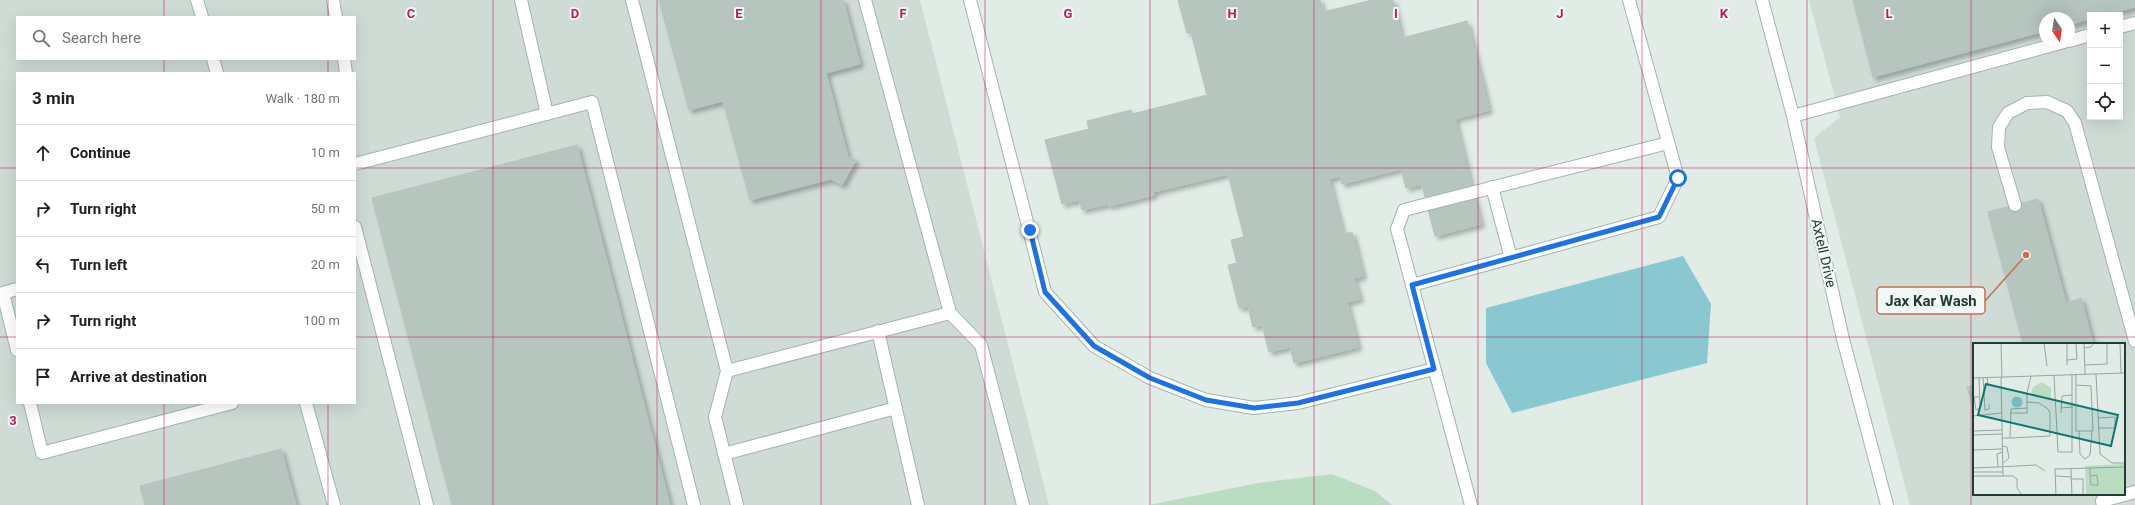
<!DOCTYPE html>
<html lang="en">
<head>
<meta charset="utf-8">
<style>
	:root { --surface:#fff; --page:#f2f2f2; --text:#222; --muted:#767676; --line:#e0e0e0 }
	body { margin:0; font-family:Roboto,sans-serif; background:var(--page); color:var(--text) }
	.controls { position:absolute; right:12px; top:12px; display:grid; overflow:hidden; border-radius:0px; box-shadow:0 4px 16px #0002 }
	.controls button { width:36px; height:36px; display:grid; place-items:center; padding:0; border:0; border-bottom:1px solid var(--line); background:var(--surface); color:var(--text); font:20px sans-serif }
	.compass { position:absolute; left:2039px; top:12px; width:36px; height:36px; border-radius:50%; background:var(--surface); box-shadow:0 4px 16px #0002; rotate:167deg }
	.stop { position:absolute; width:12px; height:12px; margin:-9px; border:3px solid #1a73e8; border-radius:50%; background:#fff }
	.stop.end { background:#1a73e8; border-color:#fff; box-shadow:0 1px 4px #0008 }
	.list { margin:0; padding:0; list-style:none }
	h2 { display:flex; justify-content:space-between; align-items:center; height:52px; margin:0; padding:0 16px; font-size:17px }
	h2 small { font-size:13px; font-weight:400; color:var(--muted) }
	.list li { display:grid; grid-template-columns:26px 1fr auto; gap:12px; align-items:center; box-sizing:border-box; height:56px; padding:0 16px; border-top:1px solid var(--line) }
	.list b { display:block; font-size:15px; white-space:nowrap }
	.list em { font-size:13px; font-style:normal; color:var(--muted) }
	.icon { flex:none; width:22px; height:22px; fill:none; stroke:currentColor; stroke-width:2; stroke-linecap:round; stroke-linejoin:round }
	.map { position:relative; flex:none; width:2135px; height:505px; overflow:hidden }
	.search { position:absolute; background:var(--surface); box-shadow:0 4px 16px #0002; left:16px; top:16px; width:340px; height:44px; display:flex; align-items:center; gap:10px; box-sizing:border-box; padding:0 14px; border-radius:0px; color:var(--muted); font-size:15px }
	.panel { position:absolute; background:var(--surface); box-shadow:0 4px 16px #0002; left:16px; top:72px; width:340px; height:332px; border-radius:0px }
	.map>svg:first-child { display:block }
</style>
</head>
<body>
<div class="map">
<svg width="2135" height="505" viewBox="0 0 2135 505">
	<defs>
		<filter id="shadow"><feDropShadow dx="3.5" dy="3.5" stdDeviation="2" flood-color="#0004"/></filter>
	</defs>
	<rect width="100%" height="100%" fill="#e1ece6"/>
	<g fill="#cfdbd5" fill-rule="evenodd">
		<path d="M0,0h920l129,505h-1049zM17,17h338v42h-338zM17,73h338v330h-338z"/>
		<path d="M1809,0h326v505h-225l-96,-367 26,-21zM2090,15h30v102h-30zM2045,18h24v24h-24zM1974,344h150v150h-150z"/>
	</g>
	<path fill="#baddc2" d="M1332,474l43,17 17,14h-243l109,-22z"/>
	<path fill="#89c8d1" d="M1683,256l28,48 -4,59 -195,50 -26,-50v-55z"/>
	<g fill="#b6c6bf" stroke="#b3c5bd" filter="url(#shadow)">
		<path d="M659,0h184l17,64 -34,9 22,84 8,3 -14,25 -11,-6 -81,21 -27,-99 -34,9z"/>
		<path d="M1178,0h142l3,12 49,-12h21l9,38 65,-17 22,89 -34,9 13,54 -62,15 -5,-19 -59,15 -2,-8 -11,3 14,55 9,-2 11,44 -9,2 6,21 -13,3 11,45 -64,16 -4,-16 -21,5 -7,-27 -9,2 -5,-21 -9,2 -11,-43 9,-2 -6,-23 13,-3 -16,-63 -75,18 1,3 -45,11 -1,-2 -26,6 -3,-10 -17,4 -17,-64 44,-11 -2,-8 44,-11 1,4 75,-19 -16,-63 -4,1z"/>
		<path d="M1853,0h282v7l-30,8h-15v4l-21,6v-7h-24v13l-172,46z"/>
		<path d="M577,145l93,360h-218l-80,-307z"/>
		<path d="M1468,173l13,51 -46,12 -13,-51z"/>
		<path d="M2038,199l28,104 15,-5 12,46h-70l-35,-132z"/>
		<path d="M1974,385v26l-7,-24z"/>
		<path d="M281,449l15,56h-151l-5,-19z"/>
	</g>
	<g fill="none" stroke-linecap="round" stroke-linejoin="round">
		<defs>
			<g id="service">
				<path d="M197,0l5,17"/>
				<path d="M333,0l3,17"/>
				<path d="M521,0l26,114"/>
				<path d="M632,0l95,371 -12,46 22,88"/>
				<path d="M865,0l85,313 31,32 42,160"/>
				<path d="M970,0l75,292 49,54 56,32 56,22 48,8 44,-5 136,-34"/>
				<path d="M2120,27l15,-4"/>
				<path d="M2069,41l21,-6"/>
				<path d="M213,59l4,14"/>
				<path d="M344,59l2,14"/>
				<path d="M1793,116l271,-74"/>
				<path d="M355,164l237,-62 102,403"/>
				<path d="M1492,187l19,71"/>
				<path d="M2015,205l-17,-58 1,-20 9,-14 19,-10 20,-1 20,9 8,12 60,218"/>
				<path d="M355,227l72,278"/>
				<path d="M1412,285l-15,-56 7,-19 264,-67"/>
				<path d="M17,289l-14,4 14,57"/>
				<path d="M878,331l40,174"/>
				<path d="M727,371l223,-58"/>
				<path d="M30,403l12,50 190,-50"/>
				<path d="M306,403l28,102"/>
				<path d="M724,454l172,-46"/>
				<path d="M1471,505l-59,-220 247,-68 19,-39 -49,-178"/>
				<path d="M2103,505l-1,-4 33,-9"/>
			</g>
			<path id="minor" d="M1762,0l31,116 50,223 44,166"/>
		</defs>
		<use href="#service" stroke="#a4b4ad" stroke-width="14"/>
		<use href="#minor" stroke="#a4b4ad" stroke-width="14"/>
		<use href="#service" stroke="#fff" stroke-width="12"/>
		<use href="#minor" stroke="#fff" stroke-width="12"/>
	</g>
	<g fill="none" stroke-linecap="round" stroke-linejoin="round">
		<path stroke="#1a73e8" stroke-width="5" d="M1030,230l15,62 49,54 56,32 56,22 48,8 44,-5 136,-34 -22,-84 247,-68 19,-39"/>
	</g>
	<path fill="none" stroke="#c2185b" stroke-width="1" stroke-opacity="0.55" d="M164,0v17M328,0v17M493,0v505M657,0v505M821,0v505M985,0v505M1150,0v505M1314,0v505M1478,0v505M1642,0v505M1807,0v505M1971,0v505M164,59v14M328,59v14M0,168h17M355,168h1780M0,337h17M355,337h1780M164,403v102M328,403v102"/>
	<g text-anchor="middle" stroke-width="4" stroke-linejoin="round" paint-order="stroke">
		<g font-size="14" fill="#213c34" stroke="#f2f8f5">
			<text transform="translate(1824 253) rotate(77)" y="5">Axtell Drive</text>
		</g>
	</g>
	<g transform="translate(1973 343)">
		<rect width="152" height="152" fill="#e1ece6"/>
		<path d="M69,39l9,6v10l-16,-1 -4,-4 2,-6zM152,121v31h-39l-1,-29z" fill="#baddc2"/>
		<path d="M38.5 59a5.5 5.5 0 1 1 11 0a5.5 5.5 0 1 1-11 0Z" fill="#89c8d1"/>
		<path fill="none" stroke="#94a69f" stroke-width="1" d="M28,0l1,34M71,0l3,23M94,0v22M111,0l1,31M147,0l1,30M111,5l7,-1 3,-4M94,17l10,-1 -1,-16M111,22l23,-1v-21M103,31v57h17l-2,-45 -15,-1M123,31l4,80 12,9h13M81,32l4,77h14v-78M6,34l1,31 -4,2 -2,-13h5M10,34l2,33 4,-1v-5M28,34l2,99h10l4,3v9l5,7M0,35l152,-5M10,42h5l-1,-8M88,65l12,-1M37,70h17v-5M88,70l1,-17 10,-1M0,73l28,-3M125,75l17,-1v11h-17M0,88l29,-1M106,88l1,23 5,5 5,-4 2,-24M0,92l29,-1M29,95h8l1,-29 16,-1v-15l4,-17M37,95l40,-2v-23l-2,-4 -9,-6 -12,-1M29,103l5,1 2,11 -6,5M0,107l29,-1M30,109l-6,2 1,13 38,-2 9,6M0,125l25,-1M117,125v8l1,9h7l-1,-10 -7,1M98,126l1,26M0,129h30M0,133h30M83,133l15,1M98,136h12v16M83,152l-1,-26 70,-2"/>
		<path fill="#0f766e" fill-opacity="0.15" stroke="#0f766e" stroke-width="2" d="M13,41l132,31 -7,31 -133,-31z"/>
		<rect width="152" height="152" fill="none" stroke="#213c34" stroke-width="2"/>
	</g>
	<g font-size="13" text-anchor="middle" font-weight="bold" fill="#c2185b" stroke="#f2f8f5" stroke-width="4" stroke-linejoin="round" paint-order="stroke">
		<text x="411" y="18">C</text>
		<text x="575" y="18">D</text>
		<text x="739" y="18">E</text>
		<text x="903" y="18">F</text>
		<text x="1068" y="18">G</text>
		<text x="1232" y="18">H</text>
		<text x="1396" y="18">I</text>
		<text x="1560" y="18">J</text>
		<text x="1724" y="18">K</text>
		<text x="1889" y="18">L</text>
		<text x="13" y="425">3</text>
	</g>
	<path fill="none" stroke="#c86d52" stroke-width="1.5" d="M2026 255L1985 301"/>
	<circle fill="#c86d52" stroke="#f2f8f5" stroke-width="1.5" cx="2026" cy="255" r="4"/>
	<rect fill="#f2f8f5" stroke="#c86d52" stroke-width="1.5" x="1877" y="287" width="108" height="27" rx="4"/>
	<g font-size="15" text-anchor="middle" font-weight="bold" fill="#213c34">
		<text x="1931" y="306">Jax Kar Wash</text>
	</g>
</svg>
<div class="controls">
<button>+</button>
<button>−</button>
<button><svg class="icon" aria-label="locate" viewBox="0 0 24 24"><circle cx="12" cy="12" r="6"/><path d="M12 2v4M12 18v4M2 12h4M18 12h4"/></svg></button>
</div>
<svg class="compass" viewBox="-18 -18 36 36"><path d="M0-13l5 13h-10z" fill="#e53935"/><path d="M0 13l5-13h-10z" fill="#767676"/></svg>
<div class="stop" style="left:1678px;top:178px"></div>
<div class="stop end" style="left:1030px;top:230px"></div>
<div class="search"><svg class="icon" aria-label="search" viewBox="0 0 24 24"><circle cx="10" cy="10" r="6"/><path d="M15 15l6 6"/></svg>Search here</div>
<section class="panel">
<h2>3 min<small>Walk · 180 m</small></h2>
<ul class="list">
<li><svg class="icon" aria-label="ahead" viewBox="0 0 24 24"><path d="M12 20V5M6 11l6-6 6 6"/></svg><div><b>Continue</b></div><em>10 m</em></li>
<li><svg class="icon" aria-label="right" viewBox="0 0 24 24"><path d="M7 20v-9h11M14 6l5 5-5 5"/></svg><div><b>Turn right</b></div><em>50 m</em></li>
<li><svg class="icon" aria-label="left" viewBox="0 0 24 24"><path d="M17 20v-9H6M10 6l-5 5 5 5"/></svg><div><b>Turn left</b></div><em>20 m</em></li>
<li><svg class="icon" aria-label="right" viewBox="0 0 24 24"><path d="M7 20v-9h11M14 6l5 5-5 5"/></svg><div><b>Turn right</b></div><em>100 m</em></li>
<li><svg class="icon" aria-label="arrive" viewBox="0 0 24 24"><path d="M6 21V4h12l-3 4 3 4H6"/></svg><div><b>Arrive at destination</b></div></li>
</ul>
</section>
</div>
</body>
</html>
